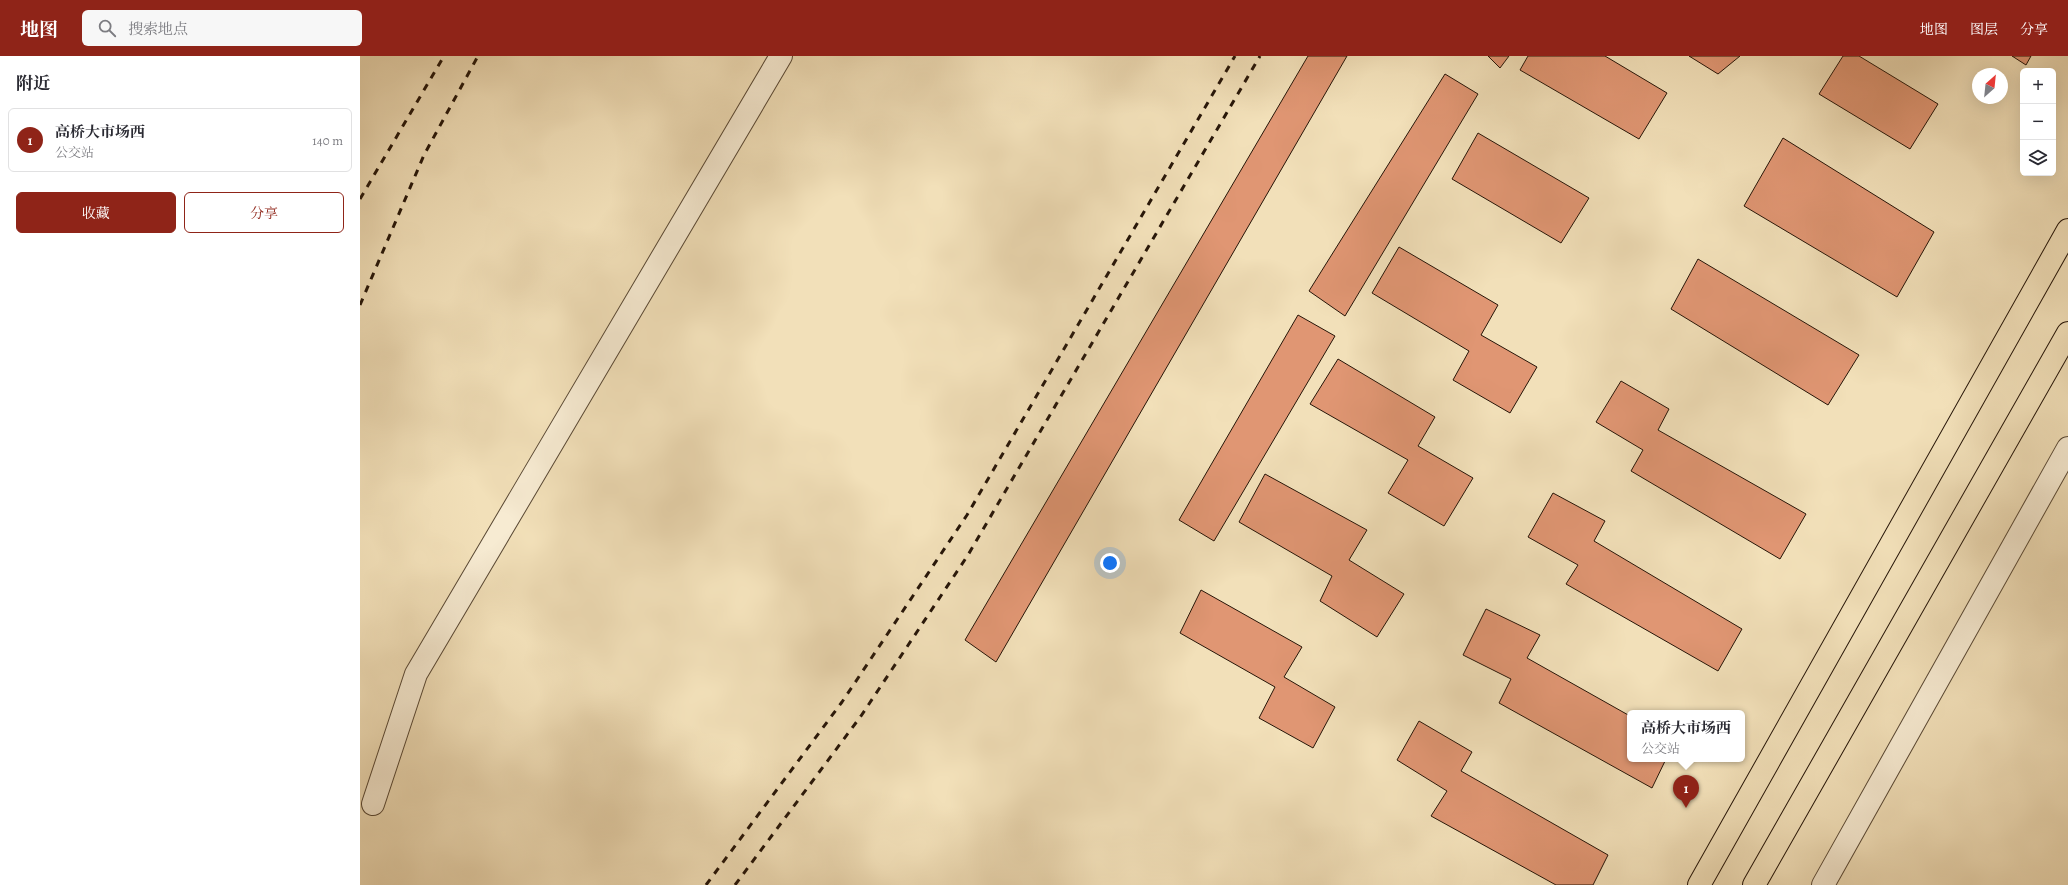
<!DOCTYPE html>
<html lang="zh">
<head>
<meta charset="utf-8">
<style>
	:root { --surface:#fff; --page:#f7f7f7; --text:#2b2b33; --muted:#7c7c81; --line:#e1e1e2; --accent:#8f2418 }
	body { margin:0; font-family:Alegreya,"Noto Serif SC",serif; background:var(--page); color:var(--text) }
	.controls { position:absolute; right:12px; top:12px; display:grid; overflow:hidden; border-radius:6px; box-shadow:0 4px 16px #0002 }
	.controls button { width:36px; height:36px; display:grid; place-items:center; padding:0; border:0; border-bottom:1px solid var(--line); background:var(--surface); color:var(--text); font:20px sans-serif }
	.compass { position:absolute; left:1612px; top:12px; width:36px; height:36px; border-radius:50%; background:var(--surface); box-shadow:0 4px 16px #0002; rotate:27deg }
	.you { position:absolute; left:750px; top:507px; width:14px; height:14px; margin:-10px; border:3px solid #fff; border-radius:50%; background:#1a73e8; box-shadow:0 0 0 6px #1a73e833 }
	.badge { display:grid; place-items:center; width:26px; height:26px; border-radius:50%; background:var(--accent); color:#fff; font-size:13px; font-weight:700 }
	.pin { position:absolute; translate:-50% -33px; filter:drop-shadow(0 1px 2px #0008) }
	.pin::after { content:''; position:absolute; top:21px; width:14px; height:12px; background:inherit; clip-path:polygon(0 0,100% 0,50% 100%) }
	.popup { position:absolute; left:1267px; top:654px; width:118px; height:52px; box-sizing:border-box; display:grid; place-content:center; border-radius:6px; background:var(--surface); filter:drop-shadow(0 1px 3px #0005); font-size:13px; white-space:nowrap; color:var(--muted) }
	.popup b { font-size:15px; color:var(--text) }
	.popup::after { content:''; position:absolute; left:50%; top:100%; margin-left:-8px; border:8px solid transparent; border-top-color:var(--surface) }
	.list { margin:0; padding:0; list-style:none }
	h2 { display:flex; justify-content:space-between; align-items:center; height:52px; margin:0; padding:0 16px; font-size:17px }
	h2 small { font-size:13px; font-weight:400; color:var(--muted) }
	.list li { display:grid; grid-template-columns:26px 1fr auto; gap:12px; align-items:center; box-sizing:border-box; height:64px; margin:0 8px 8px; padding:0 8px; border:1px solid var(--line); border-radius:6px }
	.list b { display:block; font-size:15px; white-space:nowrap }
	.list p { margin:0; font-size:13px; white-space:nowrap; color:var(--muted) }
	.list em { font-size:13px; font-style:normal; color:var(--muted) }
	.actions { display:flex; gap:8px; padding:12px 16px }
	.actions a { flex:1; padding:9px 0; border:1px solid var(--accent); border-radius:6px; text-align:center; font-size:14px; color:var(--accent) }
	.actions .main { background:var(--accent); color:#fff }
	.icon { flex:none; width:22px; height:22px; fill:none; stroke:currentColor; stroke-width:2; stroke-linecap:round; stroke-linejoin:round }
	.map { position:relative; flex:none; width:1708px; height:829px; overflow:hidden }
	header { display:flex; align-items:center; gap:24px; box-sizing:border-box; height:56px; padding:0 20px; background:var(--accent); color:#fff }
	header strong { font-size:19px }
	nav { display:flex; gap:22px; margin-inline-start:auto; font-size:14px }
	.search { width:280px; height:36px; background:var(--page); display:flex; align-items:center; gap:10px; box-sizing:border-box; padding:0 14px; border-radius:6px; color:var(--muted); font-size:15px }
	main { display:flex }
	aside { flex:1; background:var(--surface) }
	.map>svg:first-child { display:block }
</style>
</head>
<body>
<header>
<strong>地图</strong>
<div class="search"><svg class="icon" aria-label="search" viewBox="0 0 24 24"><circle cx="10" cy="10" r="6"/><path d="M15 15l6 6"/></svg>搜索地点</div>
<nav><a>地图</a><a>图层</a><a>分享</a></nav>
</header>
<main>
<aside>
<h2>附近<small></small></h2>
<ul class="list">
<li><span class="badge">1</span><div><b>高桥大市场西</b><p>公交站</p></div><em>140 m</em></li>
</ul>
<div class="actions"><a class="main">收藏</a><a>分享</a></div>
</aside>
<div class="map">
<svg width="1708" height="829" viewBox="0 0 1708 829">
	<rect width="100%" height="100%" fill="#f2e0b9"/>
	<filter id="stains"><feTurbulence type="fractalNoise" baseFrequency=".005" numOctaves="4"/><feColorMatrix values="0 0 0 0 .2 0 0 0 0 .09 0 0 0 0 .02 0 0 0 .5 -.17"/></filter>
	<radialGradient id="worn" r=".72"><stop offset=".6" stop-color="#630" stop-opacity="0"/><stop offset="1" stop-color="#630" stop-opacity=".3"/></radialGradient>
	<g fill="#e09673" stroke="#261508">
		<path d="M948,0h39l-351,606 -31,-22z"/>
		<path d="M1128,0h21l-9,12z"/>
		<path d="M1168,0h77l62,37 -28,46 -119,-69z"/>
		<path d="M1329,0h51l-22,18z"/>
		<path d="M1483,0h16l79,48 -28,45 -91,-55z"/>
		<path d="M1652,0h19l-5,9z"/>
		<path d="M1085,18l33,20 -133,222 -36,-25z"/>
		<path d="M1118,77l111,65 -28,45 -109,-64z"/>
		<path d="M1423,82l151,94 -37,65 -153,-91z"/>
		<path d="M1039,191l99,58 -17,30 56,32 -27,46 -57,-33 16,-29 -97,-58z"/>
		<path d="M1338,203l161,96 -31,50 -157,-96z"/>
		<path d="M938,259l37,21 -121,205 -35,-21z"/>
		<path d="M978,303l97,58 -17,29 55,32 -29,48 -56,-33 20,-33 -98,-56z"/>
		<path d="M1261,325l48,28 -11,21 148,84 -26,45 -149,-88 12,-21 -47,-28z"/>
		<path d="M905,418l102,56 -18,30 55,34 -27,43 -57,-36 12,-25 -93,-54z"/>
		<path d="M1193,437l52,28 -11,20 148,88 -24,42 -152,-87 12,-19 -50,-28z"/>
		<path d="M841,534l101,57 -18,30 51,30 -22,41 -54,-30 16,-31 -95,-54z"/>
		<path d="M1126,553l54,26 -13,23 103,58v43h36l-14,29 -153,-85 12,-24 -48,-24z"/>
		<path d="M1059,665l53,31 -11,19 147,84 -15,30h-37l-125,-69 16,-25 -50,-31z"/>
	</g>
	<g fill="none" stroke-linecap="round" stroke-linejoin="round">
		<defs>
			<g id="minor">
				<path d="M13,748l43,-130 365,-618"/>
				<path d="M1463,829l245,-437"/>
			</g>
			<g id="highway">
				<path d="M1339,829l369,-655"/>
				<path d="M1394,829l314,-552"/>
			</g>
		</defs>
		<use href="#minor" stroke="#594834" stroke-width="24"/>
		<use href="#highway" stroke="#261508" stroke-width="24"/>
		<use href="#minor" stroke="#f7ebd2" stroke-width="22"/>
		<use href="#highway" stroke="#f2e0b9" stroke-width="22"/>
		<g stroke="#261508" stroke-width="3" stroke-dasharray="7 7" stroke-linecap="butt">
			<path d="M0,143l84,-143"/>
			<path d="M0,249l64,-150 54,-99"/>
			<path d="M346,829l136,-183 125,-187 268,-459"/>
			<path d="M375,829l126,-169 107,-161 292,-499"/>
		</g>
	</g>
	<rect width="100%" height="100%" filter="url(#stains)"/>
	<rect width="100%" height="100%" fill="url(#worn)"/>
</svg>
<div class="controls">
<button>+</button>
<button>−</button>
<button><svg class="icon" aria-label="layers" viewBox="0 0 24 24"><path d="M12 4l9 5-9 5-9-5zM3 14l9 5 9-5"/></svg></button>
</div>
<svg class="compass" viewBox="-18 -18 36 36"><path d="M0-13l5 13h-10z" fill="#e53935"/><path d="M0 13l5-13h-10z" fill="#7c7c81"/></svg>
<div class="you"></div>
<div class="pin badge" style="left:1326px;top:752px">1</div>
<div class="popup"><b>高桥大市场西</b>公交站</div>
</div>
</main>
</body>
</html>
